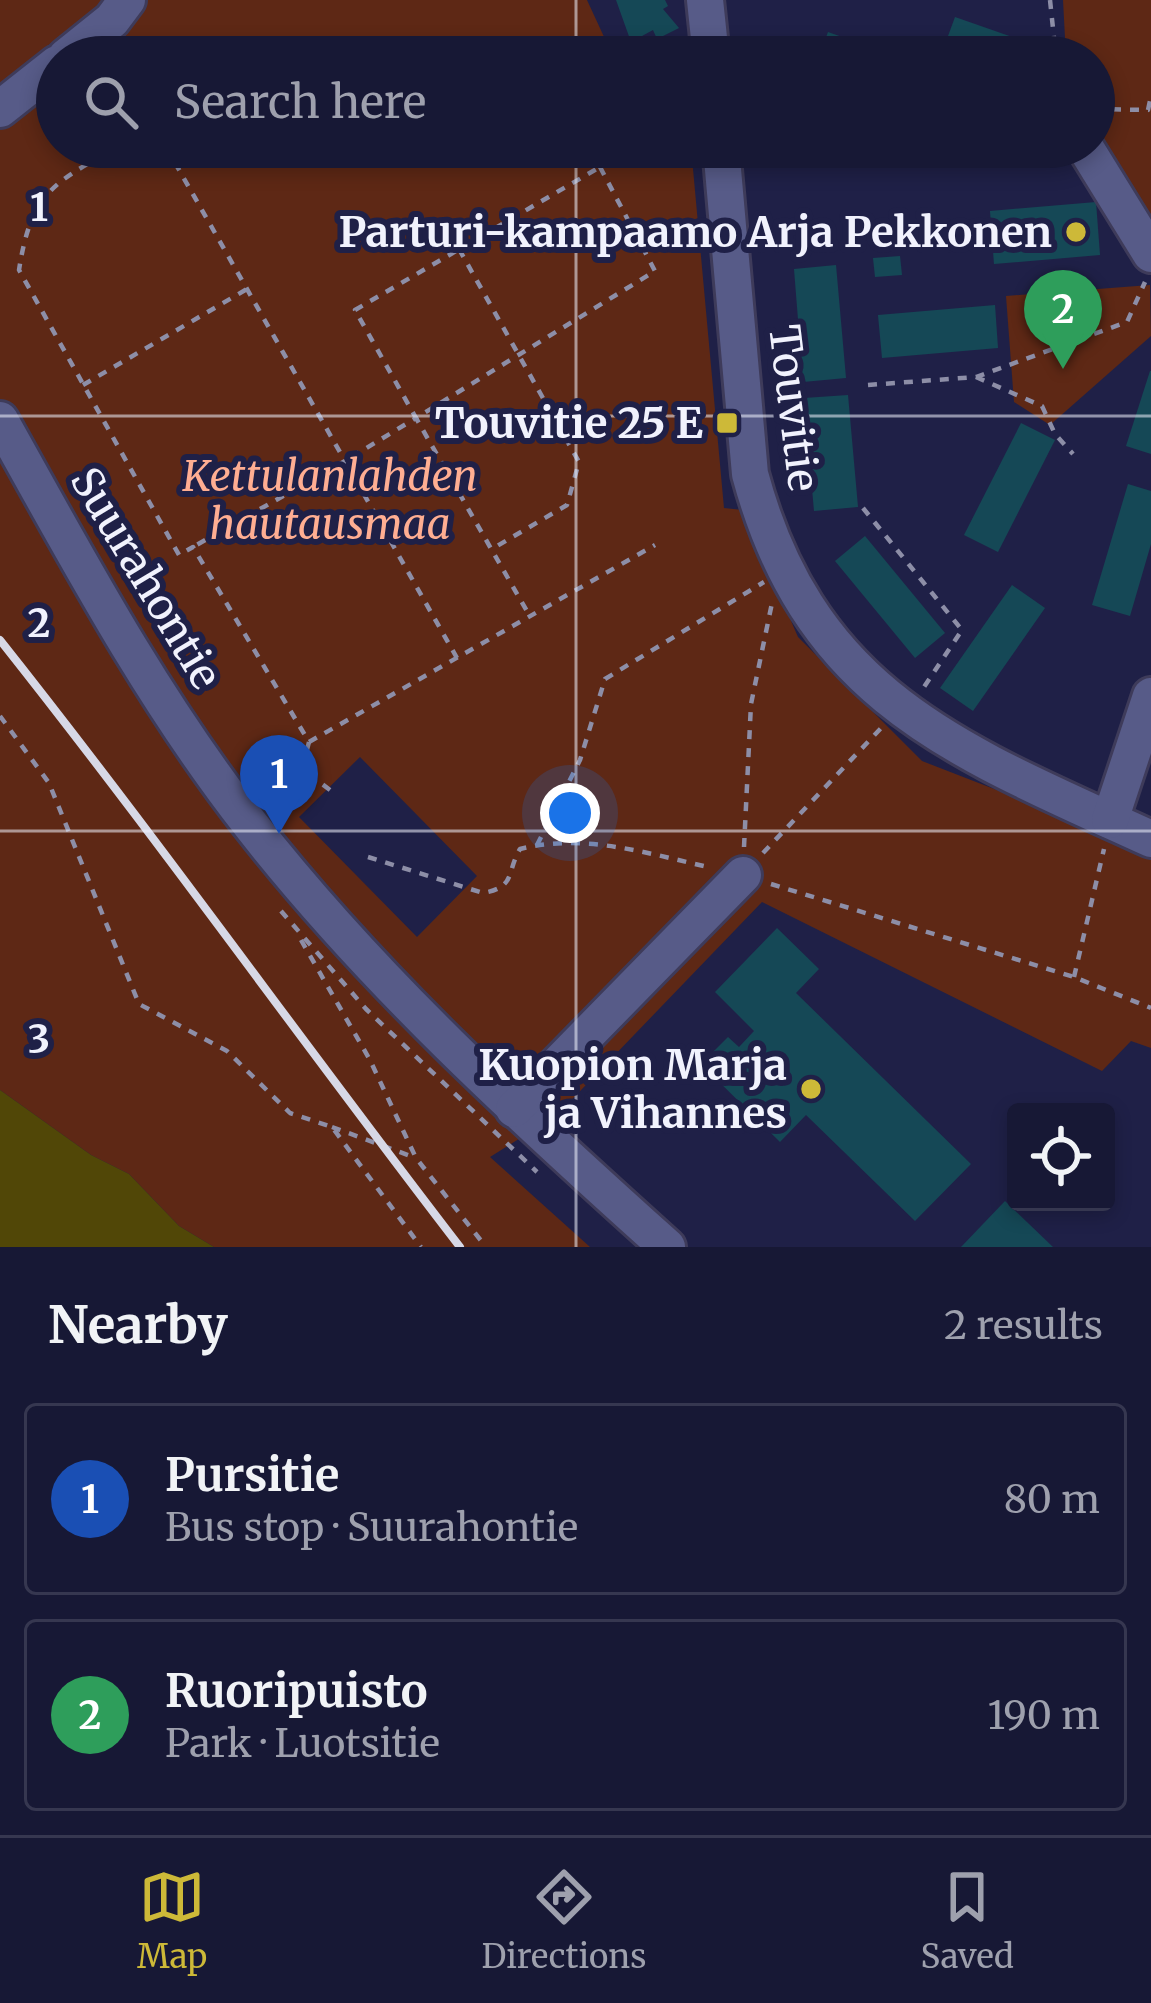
<!DOCTYPE html>
<html lang="en">
<head>
<meta charset="utf-8">
<style>
	:root { --surface:#171835; --page:#242541; --text:#f1f3f6; --muted:#9ea0ad; --line:#363750; --accent:#cdb938 }
	body { margin:0; font-family:Merriweather,serif; background:var(--page); color:var(--text) }
	.controls { position:absolute; right:36px; bottom:36px; display:grid; overflow:hidden; border-radius:12px; box-shadow:0 6px 18px #0003 }
	.controls button { width:108px; height:108px; display:grid; place-items:center; padding:0; border:0; border-bottom:3px solid var(--line); background:var(--surface); color:var(--text); font:60px sans-serif }
	.you { position:absolute; left:570px; top:813px; width:42px; height:42px; margin:-30px; border:9px solid #fff; border-radius:50%; background:#1a73e8; box-shadow:0 0 0 18px #1a73e833 }
	.badge { display:grid; place-items:center; width:78px; height:78px; border-radius:50%; background:var(--accent); color:#fff; font-size:39px; font-weight:700 }
	.pin { position:absolute; translate:-50% -99px; filter:drop-shadow(0 3px 6px #0008) }
	.pin::after { content:''; position:absolute; top:63px; width:42px; height:36px; background:inherit; clip-path:polygon(0 0,100% 0,50% 100%) }
	.list { margin:0; padding:0; list-style:none }
	h2 { display:flex; justify-content:space-between; align-items:center; height:156px; margin:0; padding:0 48px; font-size:51px }
	h2 small { font-size:39px; font-weight:400; color:var(--muted) }
	.list li { display:grid; grid-template-columns:78px 1fr auto; gap:36px; align-items:center; box-sizing:border-box; height:192px; margin:0 24px 24px; padding:0 24px; border:3px solid var(--line); border-radius:12px }
	.list b { display:block; font-size:45px; white-space:nowrap }
	.list p { margin:0; font-size:39px; white-space:nowrap; color:var(--muted) }
	.list em { font-size:39px; font-style:normal; color:var(--muted) }
	.icon { flex:none; width:66px; height:66px; fill:none; stroke:currentColor; stroke-width:2; stroke-linecap:round; stroke-linejoin:round }
	.map { position:relative; flex:none; width:1151px; height:1247px; overflow:hidden }
	.search { position:absolute; background:var(--surface); box-shadow:0 6px 18px #0003; left:36px; right:36px; top:36px; height:132px; display:flex; align-items:center; gap:30px; box-sizing:border-box; padding:0 42px; border-radius:66px; color:var(--muted); font-size:45px }
	.sheet { height:588px; background:var(--surface) }
	nav { display:flex; justify-content:space-around; align-items:center; box-sizing:border-box; height:168px; border-top:3px solid var(--line); background:var(--surface); font-size:33px; color:var(--muted) }
	nav a { display:grid; justify-items:center; gap:6px }
	nav .on { color:var(--accent) }
	.map>svg:first-child { display:block }
</style>
</head>
<body>
<div class="map">
<svg width="1151" height="1247" viewBox="0 0 1151 1247">
	<rect width="100%" height="100%" fill="#1f2047"/>
	<g fill="#5e2815" fill-rule="evenodd">
		<path d="M0,0h587l18,39 39,18h-587v90h634l33,361 19,2 55,127 124,124 229,89v198l-20,-7 -29,30 -340,-169 -205,213 -67,42 100,90h-376l-35,-21 -50,-52 -38,-19 -91,-65zM360,757l117,119 -60,61 -118,-120z"/>
		<path d="M1063,0h88v219l-57,-95v-67h-28z"/>
		<path d="M1150,285l1,51 -101,89 -36,-23 -8,-106z"/>
	</g>
	<path fill="#514707" d="M0,1090l91,65 38,19 50,52 35,21h-214z"/>
	<g fill="#154856">
		<path d="M616,0h49l3,6 -5,3 16,19 -22,11 -4,-9 -22,12z"/>
		<path d="M955,17l86,30 -3,10h-64l-30,-10z"/>
		<path d="M828,32l68,24v1h-77z"/>
		<path d="M1096,202l4,53 -106,9 -4,-53z"/>
		<path d="M900,256l2,19 -27,2 -2,-19z"/>
		<path d="M836,265l10,113 -43,4 -9,-113z"/>
		<path d="M995,305l3,43 -116,10 -4,-43z"/>
		<path d="M1150,371h1v83l-25,-8z"/>
		<path d="M848,395l10,112 -44,4 -10,-113z"/>
		<path d="M1021,423l34,17 -57,112 -34,-17z"/>
		<path d="M1128,484l23,7v53l-21,72 -38,-11z"/>
		<path d="M865,536l80,97 -30,25 -80,-97z"/>
		<path d="M1012,585l33,23 -72,103 -33,-23z"/>
		<path d="M777,928l42,41 -23,24 175,171 -56,57 -109,-106 -26,27 -79,-78 27,-27 11,10 15,-16 -39,-39z"/>
		<path d="M1005,1201l48,46h-92z"/>
	</g>
	<g fill="none" stroke-linecap="round" stroke-linejoin="round">
		<defs>
			<g id="minor">
				<path d="M705,0l6,57"/>
				<path d="M66,57l46,-37 15,-20"/>
				<path d="M0,109l57,-45"/>
				<path d="M721,147l29,327c60,224 209,277 401,365"/>
				<path d="M1085,147l66,107"/>
				<path d="M0,420c77,138 152,279 250,404 122,156 270,291 417,423"/>
				<path d="M1110,820l41,-124"/>
				<path d="M514,1109l229,-234"/>
			</g>
		</defs>
		<use href="#minor" stroke="#3e3b5a" stroke-width="42"/>
		<g stroke="#8d8ea7" stroke-width="4.5" stroke-dasharray="9 9" stroke-linecap="butt">
			<path d="M1050,0l6,57"/>
			<path d="M1094,109l54,1 3,-14"/>
			<path d="M119,147c-66,35 -88,46 -100,123l160,285 14,-8 116,195 346,-197"/>
			<path d="M166,147l179,314 -152,86"/>
			<path d="M600,167l55,104 -239,147 -61,-108z"/>
			<path d="M459,249l120,213 -12,43 -75,44"/>
			<path d="M976,377l66,29 13,28 18,20"/>
			<path d="M83,385l164,-96"/>
			<path d="M868,385l108,-8 151,-55 18,-40"/>
			<path d="M863,508l99,122 -38,57"/>
			<path d="M457,658l-112,-197 71,-43 112,195"/>
			<path d="M0,716l49,67 90,221 88,47 63,62 42,14 89,120"/>
			<path d="M309,742l-7,27 28,21"/>
			<path d="M537,845l43,-85 25,-81 159,-97"/>
			<path d="M744,847l7,-143 21,-101"/>
			<path d="M763,853l120,-127"/>
			<path d="M368,857l115,36c33,-6 23,-20 37,-44 64,-16 126,4 188,18"/>
			<path d="M771,884l303,93 77,31"/>
			<path d="M281,911l85,98 171,163"/>
			<path d="M301,940l69,120 46,98 70,89"/>
			<path d="M1074,977l30,-128"/>
			<path d="M332,1127l84,31"/>
		</g>
		<use href="#minor" stroke="#575b88" stroke-width="36"/>
		<path stroke="#d7d8e6" stroke-width="8" d="M0,640c158,199 305,406 460,607"/>
	</g>
	<path fill="none" stroke="#f1f2fd" stroke-width="3" stroke-opacity="0.55" d="M576,0v57M576,147v1100M0,416h1151M0,831h1151"/>
	<g fill="#cdb938" stroke="#1f2047" stroke-width="4.5">
		<circle cx="1076" cy="232" r="12"/>
		<rect x="715" y="411" width="24" height="24" rx="6"/>
		<circle cx="811" cy="1089" r="12"/>
	</g>
	<g text-anchor="middle" stroke-width="12" stroke-linejoin="round" paint-order="stroke">
		<g font-size="42" font-weight="bold" fill="#f1f2fd" stroke="#1f2047" text-anchor="end">
			<text x="1052" y="247">Parturi-kampaamo Arja Pekkonen</text>
			<text x="703" y="438">Touvitie 25 E</text>
			<text x="787" y="1080">Kuopion Marja<tspan x="787" dy="48">ja Vihannes</tspan></text>
		</g>
		<g font-size="42" fill="#f1f2fd" stroke="#1f2047">
			<text transform="translate(794 408) rotate(83)" y="15">Touvitie</text>
			<text transform="translate(146 578) rotate(59)" y="15">Suurahontie</text>
		</g>
		<g font-size="42" font-style="italic" fill="#ffae92" stroke="#1f2047">
			<text x="330" y="491">Kettulanlahden<tspan x="330" dy="48">hautausmaa</tspan></text>
		</g>
	</g>
	<g font-size="39" text-anchor="middle" font-weight="bold" fill="#f1f2fd" stroke="#1f2047" stroke-width="12" stroke-linejoin="round" paint-order="stroke">
		<text x="39" y="221">1</text>
		<text x="39" y="637">2</text>
		<text x="39" y="1053">3</text>
	</g>
</svg>
<div class="controls">
<button><svg class="icon" aria-label="locate" viewBox="0 0 24 24"><circle cx="12" cy="12" r="6"/><path d="M12 2v4M12 18v4M2 12h4M18 12h4"/></svg></button>
</div>
<div class="you"></div>
<div class="pin badge" style="left:279px;top:834px;background:#1a4fb4">1</div>
<div class="pin badge" style="left:1063px;top:369px;background:#2e9e5b">2</div>
<div class="search"><svg class="icon" aria-label="search" viewBox="0 0 24 24"><circle cx="10" cy="10" r="6"/><path d="M15 15l6 6"/></svg>Search here</div>
</div>
<section class="sheet">
<h2>Nearby<small>2 results</small></h2>
<ul class="list">
<li><span class="badge" style="background:#1a4fb4">1</span><div><b>Pursitie</b><p>Bus stop · Suurahontie</p></div><em>80 m</em></li>
<li><span class="badge" style="background:#2e9e5b">2</span><div><b>Ruoripuisto</b><p>Park · Luotsitie</p></div><em>190 m</em></li>
</ul>
</section>
<nav>
<a class="on"><svg class="icon" aria-label="map" viewBox="0 0 24 24"><path d="M3 6l6-2 6 2 6-2v14l-6 2-6-2-6 2zM9 4v14M15 6v14"/></svg>Map</a>
<a><svg class="icon" aria-label="directions" viewBox="0 0 24 24"><path d="M12 3l9 9-9 9-9-9zM9 14v-3h6M13 9l2 2-2 2"/></svg>Directions</a>
<a><svg class="icon" aria-label="saved" viewBox="0 0 24 24"><path d="M7 4h10v16l-5-4-5 4z"/></svg>Saved</a>
</nav>
</body>
</html>
